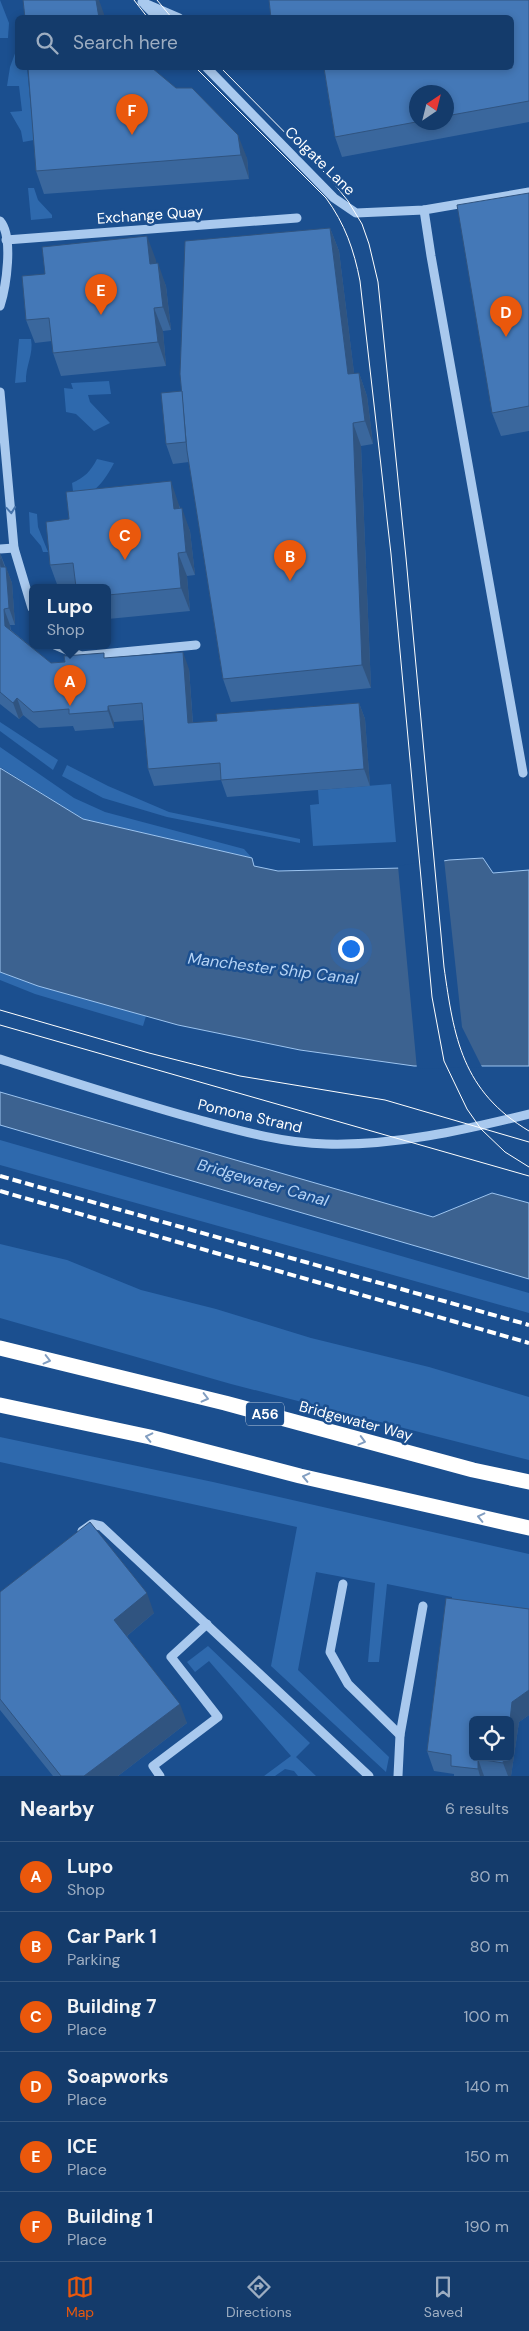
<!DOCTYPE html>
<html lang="en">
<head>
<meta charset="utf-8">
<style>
	:root { --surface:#143b6b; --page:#214673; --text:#f1f3f6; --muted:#9dadc1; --line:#33557e; --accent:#ea580c }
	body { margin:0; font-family:"DM Sans",sans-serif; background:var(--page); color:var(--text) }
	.controls { position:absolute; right:15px; bottom:15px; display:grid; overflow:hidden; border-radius:8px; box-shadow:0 2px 8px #0003 }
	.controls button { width:45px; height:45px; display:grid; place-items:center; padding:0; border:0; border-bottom:1px solid var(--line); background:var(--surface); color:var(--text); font:25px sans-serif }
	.compass { position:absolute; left:409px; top:85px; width:45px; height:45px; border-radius:50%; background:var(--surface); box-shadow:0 2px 8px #0003; rotate:35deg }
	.you { position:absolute; left:350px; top:948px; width:18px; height:18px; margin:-12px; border:4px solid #fff; border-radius:50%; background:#1a73e8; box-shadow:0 0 0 8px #1a73e833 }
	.badge { display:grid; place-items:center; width:32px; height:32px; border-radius:50%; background:var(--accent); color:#fff; font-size:16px; font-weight:700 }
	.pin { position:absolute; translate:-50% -41px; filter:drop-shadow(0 1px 2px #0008) }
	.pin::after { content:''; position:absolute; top:26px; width:18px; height:15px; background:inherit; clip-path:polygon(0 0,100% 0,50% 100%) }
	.popup { position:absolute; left:29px; top:584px; width:82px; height:65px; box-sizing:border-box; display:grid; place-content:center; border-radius:8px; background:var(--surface); filter:drop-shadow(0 1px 4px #0005); font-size:16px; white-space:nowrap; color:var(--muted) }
	.popup b { font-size:19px; color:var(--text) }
	.popup::after { content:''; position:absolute; left:50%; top:100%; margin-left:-10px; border:10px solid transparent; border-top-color:var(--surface) }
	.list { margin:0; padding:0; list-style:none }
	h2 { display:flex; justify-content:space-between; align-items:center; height:65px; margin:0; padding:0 20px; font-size:21px }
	h2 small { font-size:16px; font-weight:400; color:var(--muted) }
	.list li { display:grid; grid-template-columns:32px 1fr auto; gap:15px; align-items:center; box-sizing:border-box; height:70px; padding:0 20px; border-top:1px solid var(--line) }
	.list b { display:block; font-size:19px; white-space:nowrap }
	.list p { margin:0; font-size:16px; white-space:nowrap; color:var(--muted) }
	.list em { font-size:16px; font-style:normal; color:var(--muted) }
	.icon { flex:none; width:28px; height:28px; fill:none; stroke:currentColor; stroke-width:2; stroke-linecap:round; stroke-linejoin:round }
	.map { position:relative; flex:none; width:529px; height:1776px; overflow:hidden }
	.search { position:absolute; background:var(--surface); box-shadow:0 2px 8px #0003; left:15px; right:15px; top:15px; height:55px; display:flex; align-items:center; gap:12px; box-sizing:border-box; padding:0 18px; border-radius:8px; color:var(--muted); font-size:19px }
	.sheet { height:485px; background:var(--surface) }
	nav { display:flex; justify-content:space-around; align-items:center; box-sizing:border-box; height:70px; border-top:1px solid var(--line); background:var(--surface); font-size:14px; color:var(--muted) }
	nav a { display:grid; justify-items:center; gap:2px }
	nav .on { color:var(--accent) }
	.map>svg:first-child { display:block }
</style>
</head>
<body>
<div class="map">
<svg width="529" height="1776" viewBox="0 0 529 1776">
	<rect width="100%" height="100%" fill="#1b4f8f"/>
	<g fill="#2e69ad">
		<path d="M0,0l9,23 -1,15h-8z"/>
		<path d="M17,48l1,20h9l7,72 -11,2 -2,-11 -11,-19 12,-1 -3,-25h-12l3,-19z"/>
		<path d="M28,188h6l4,12 14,15v3l-21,2z"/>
		<path d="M19,339h12c3,15 -6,28 -5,43l-11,1z"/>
		<path d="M109,381l2,13 -23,1 2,7 20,21 -16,8 -18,-17 -10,-2 -2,-24 9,1 -2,-6z"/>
		<path d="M97,459l17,4c-8,16 -21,34 -40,36l-2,-16c12,-5 19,-12 25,-24z"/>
		<path d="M29,512l8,2 1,13 10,25h-5l-2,-6 -11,-13z"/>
		<path d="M0,722l58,38 -5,10 -53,-39z"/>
		<path d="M0,747l74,51 31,14 139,37 8,9 -169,-39 -83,-52z"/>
		<path d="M67,765l41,21 61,26 131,27v4l-133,-26 -64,-19 -41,-22z"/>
		<path d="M391,784l5,58 -83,4 -3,-41 9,-1 -1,-14z"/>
		<path d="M0,972l38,14 108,30 -3,10 -108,-32 -35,-14z"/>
		<path d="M0,1140l529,153v20l-529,-148z"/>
		<path d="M0,1244l67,16 74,30 75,19 95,29 118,29 100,30v63l-298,-76 -231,-66z"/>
		<path d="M0,1437l213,45 316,72v69l-77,-10v-16l-65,-13 -8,78h-11l7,-79 -59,-11 -18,98 91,87 -3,15 -115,-106 26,-139 -297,-65z"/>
		<path d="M208,1646l102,97 -14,14 20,19h-18l-4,-5 -9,-2 -10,7h-11l27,-20 -82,-95 -14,11 -8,-10z"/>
	</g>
	<g fill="#3c6290" stroke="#9cc4f0">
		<path d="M0,768l83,51 169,39 2,8 24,5 124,-3 47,-8 34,-2 10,15 36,-3v196h-115l-114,-16 -122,-25 -140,-39 -38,-14z"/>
		<path d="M0,1092l433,125 59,-24 37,10v76l-529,-154z"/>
	</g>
	<path fill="#1b4f8f" d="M444,859l18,168 20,40 -65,2 -19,-203z"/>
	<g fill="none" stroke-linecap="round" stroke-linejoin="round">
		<g stroke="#a9c9ee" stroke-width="9">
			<path d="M142,2l37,16"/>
			<path d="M145,5l13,13"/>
			<path d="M207,68l127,130 22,15 68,-3 105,-18"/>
			<path d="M424,210l7,46 92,517"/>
			<path d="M0,221c14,16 6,66 0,85"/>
			<path d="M6,240l291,-22"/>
			<path d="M0,392l14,156 18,60"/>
			<path d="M0,549l14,-1"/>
			<path d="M55,645l26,11 115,-11"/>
			<path d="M0,1059c63,20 125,40 189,58 45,12 91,26 137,27 68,2 138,-14 203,-30"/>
			<path d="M82,1531l10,-7 9,2 268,250"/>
			<path d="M343,1584l-13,68 18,32 52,51"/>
			<path d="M160,1776l-7,-10 65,-49 -47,-60 36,-33"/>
			<path d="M398,1776l2,-41 23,-129"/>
		</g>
		<g stroke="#fff" stroke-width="15">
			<path d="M0,1348l225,55 248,67 56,12"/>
			<path d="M0,1405l150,32 150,39 229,52"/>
		</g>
		<g stroke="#fff" stroke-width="1">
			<path d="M134,0l14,18"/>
			<path d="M157,0l15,18"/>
			<path d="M196,68l130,130c19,26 28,52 34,83l31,273 41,443 12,64 23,48 14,20 24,23 24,15"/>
			<path d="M221,68l106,107 21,26 14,23 7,20 9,38 28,276 38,409c10,71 18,124 85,164"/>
			<path d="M0,1010l149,43 91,23 145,24 144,42"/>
			<path d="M0,1025l529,151"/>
		</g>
		<g stroke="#fff" stroke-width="4" stroke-dasharray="9 4" stroke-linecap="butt">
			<path d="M0,1176l529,149"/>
			<path d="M0,1191l529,152"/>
		</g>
	</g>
	<g fill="#3a679d" fill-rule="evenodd">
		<path d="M269,0h260v122l-187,35 -7,-20 -11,-69h188v-50h-241zM416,92h30v30h-30z"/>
		<path d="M152,68l95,90 2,21 -205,15 -8,-23z"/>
		<path d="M529,193v238l-28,5 -9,-23z"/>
		<path d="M330,228l9,23 15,122h5l8,23 6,48 -12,2 10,242 -140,14 -8,-23 -34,-217 -16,2 -7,-20 16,-53z"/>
		<path d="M156,260v3l10,23 5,44 -8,1 3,35 -105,10 -8,-23 -1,-12 -17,2 -9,-23 19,-46z"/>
		<path d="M179,505l1,3 10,23 5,44 -8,1 3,35 -82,8v-32h-50l-8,-22 19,-46z"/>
		<path d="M0,553l12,30 3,42h-5l1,5 40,33 55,-5 83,11 4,54 24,-2 142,-18 6,16 5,67 -143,11 -6,-17 -67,6 -6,-17 -4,-49 -30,2v6l-39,3 -2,-5 -34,2 -16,-13 -4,4 -19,-15z"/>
		<path d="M0,1592l154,21 -27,23 60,87 -69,53h-65l-53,-66z"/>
		<path d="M529,1609v106l-10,7 -8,54h-57v-2l-20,-3 -7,-20z"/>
	</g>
	<g fill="#305480">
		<path d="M96,0h3l5,14v4h-5z"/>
		<path d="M238,135l9,23 2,21 -8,-24z"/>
		<path d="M330,228l9,23 18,146 -9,-23z"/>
		<path d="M147,236l9,24 3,27 -9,-23z"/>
		<path d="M158,263l8,23 5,44 -8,-23z"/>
		<path d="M154,308l9,23 3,35 -8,-24z"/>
		<path d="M359,373l8,23 6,48 -8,-23z"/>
		<path d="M353,423l8,23 10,242 -9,-23z"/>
		<path d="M171,481l8,24 3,27 -8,-23z"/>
		<path d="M182,508l8,23 5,44 -9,-23z"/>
		<path d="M0,553l5,15 -4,-1z"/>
		<path d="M178,553l9,23 3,35 -9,-23z"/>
		<path d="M6,567l6,16 3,42 -6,-17z"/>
		<path d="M4,609l6,16 1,17 -6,-16z"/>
		<path d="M183,652l6,17 5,71 -6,-17z"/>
		<path d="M17,698l6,17 -4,4 -6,-16z"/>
		<path d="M359,703l6,16 5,67 -6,-17z"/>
		<path d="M108,706l6,16v6l-6,-17z"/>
		<path d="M147,1593l7,20 -32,27 -8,-20z"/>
		<path d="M529,1690v25l-10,7 -8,54h-3l-5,-13 1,-6h6v-37l2,-18z"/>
		<path d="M180,1704l7,19 -69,53h-34z"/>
		<path d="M478,1759l6,17h-4l-2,-7z"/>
	</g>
	<g fill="#4478b7" stroke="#305480">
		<path d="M23,0h73l3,18h-74z"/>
		<path d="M269,0h260v101l-83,15v-24h-30v30l-81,15 -11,-69h188v-50h-241z"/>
		<path d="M28,68h124l24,20h16l46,47 3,20 -205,16z"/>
		<path d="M529,193v213l-37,7 -35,-208z"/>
		<path d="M330,228l18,146 11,-1 6,48 -12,2 9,242 -139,14 -36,-228 -7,-77 5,-133z"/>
		<path d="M147,236l3,28 8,-1 5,44 -9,1 4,34 -105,11 -4,-35 -23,2 -4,-44 23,-2 -3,-27z"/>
		<path d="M182,391l4,51 -20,2 -5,-51z"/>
		<path d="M171,481l3,28 8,-1 4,44 -8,1 3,35 -73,7v-8h-32l-3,-24 -23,2 -4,-43 23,-3 -3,-27z"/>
		<path d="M0,559l1,8h5l3,41 -5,1 1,17 46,37 14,-1 -1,-6 40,-3v5l79,-6 5,71 29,-2 -1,-7 143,-11 5,66 -143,11 -1,-17 -72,6 -6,-66 -34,3v5l-39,3v-5l-36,3 -16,-14 -4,5 -13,-11z"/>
		<path d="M90,1522l57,71 -33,27 66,84 -96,72h-23l-61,-77v-107z"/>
		<path d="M446,1598l83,11v81l-17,12 -2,18h-37v37h31l-1,6 -25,-4v10l-27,-3v-11l-24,-4z"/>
	</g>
	<defs><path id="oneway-chevron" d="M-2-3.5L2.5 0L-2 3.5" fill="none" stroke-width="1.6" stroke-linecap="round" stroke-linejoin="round" transform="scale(1.25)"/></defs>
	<use stroke="#4674ac" href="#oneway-chevron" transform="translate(11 510) rotate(85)"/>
	<g stroke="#829ec1">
		<use href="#oneway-chevron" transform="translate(47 1360) rotate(14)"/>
		<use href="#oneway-chevron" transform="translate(205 1398) rotate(14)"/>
		<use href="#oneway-chevron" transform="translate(149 1437) rotate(-167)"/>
		<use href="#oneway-chevron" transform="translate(362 1441) rotate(15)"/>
		<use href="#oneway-chevron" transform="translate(306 1477) rotate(-167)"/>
		<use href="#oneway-chevron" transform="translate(481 1517) rotate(-167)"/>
	</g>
	<g text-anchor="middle" stroke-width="5" stroke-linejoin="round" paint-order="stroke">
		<rect fill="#1b4f8f" stroke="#bbcadd" stroke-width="1" x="246" y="1402.5" width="38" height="23" rx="4"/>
		<g font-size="14" font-weight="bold" fill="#fff">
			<text x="265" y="1419">A56</text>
		</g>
		<g font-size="15" fill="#fff" stroke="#1b4f8f">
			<text transform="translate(320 161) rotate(44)" y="5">Colgate Lane</text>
			<text transform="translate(150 215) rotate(-4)" y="5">Exchange Quay</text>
			<text transform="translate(250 1116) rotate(13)" y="5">Pomona Strand</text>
			<text transform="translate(356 1421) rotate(15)" y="5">Bridgewater Way</text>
		</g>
		<g font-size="16" font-style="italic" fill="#b5d3f5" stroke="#1b4f8f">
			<text transform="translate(273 968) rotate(7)" y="6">Manchester Ship Canal</text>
			<text transform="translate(263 1182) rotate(16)" y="6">Bridgewater Canal</text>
		</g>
	</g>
</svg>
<div class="controls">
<button><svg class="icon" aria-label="locate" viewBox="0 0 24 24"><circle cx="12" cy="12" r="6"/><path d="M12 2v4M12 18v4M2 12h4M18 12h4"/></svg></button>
</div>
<svg class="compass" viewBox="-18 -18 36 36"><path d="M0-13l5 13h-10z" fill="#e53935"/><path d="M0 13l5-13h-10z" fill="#9dadc1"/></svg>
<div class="you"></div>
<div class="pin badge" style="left:70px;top:706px">A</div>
<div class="popup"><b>Lupo</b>Shop</div>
<div class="pin badge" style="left:290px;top:581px">B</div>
<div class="pin badge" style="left:125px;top:560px">C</div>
<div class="pin badge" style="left:506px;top:337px">D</div>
<div class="pin badge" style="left:101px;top:315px">E</div>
<div class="pin badge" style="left:132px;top:135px">F</div>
<div class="search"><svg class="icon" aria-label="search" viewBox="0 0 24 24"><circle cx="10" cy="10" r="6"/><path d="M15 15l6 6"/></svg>Search here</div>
</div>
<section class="sheet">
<h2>Nearby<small>6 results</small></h2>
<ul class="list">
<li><span class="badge">A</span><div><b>Lupo</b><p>Shop</p></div><em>80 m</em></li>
<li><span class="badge">B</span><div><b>Car Park 1</b><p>Parking</p></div><em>80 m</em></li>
<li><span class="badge">C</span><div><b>Building 7</b><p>Place</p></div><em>100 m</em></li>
<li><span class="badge">D</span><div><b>Soapworks</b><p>Place</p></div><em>140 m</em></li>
<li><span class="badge">E</span><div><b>ICE</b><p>Place</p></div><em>150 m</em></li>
<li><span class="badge">F</span><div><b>Building 1</b><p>Place</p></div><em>190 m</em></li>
</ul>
</section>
<nav>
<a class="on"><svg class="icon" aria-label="map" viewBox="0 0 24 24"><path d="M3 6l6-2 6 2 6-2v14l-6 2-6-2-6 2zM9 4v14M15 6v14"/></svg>Map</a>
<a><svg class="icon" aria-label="directions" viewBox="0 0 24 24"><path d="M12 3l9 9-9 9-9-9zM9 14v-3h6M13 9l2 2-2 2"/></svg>Directions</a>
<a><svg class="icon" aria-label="saved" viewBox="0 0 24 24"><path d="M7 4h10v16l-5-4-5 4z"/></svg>Saved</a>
</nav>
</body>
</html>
